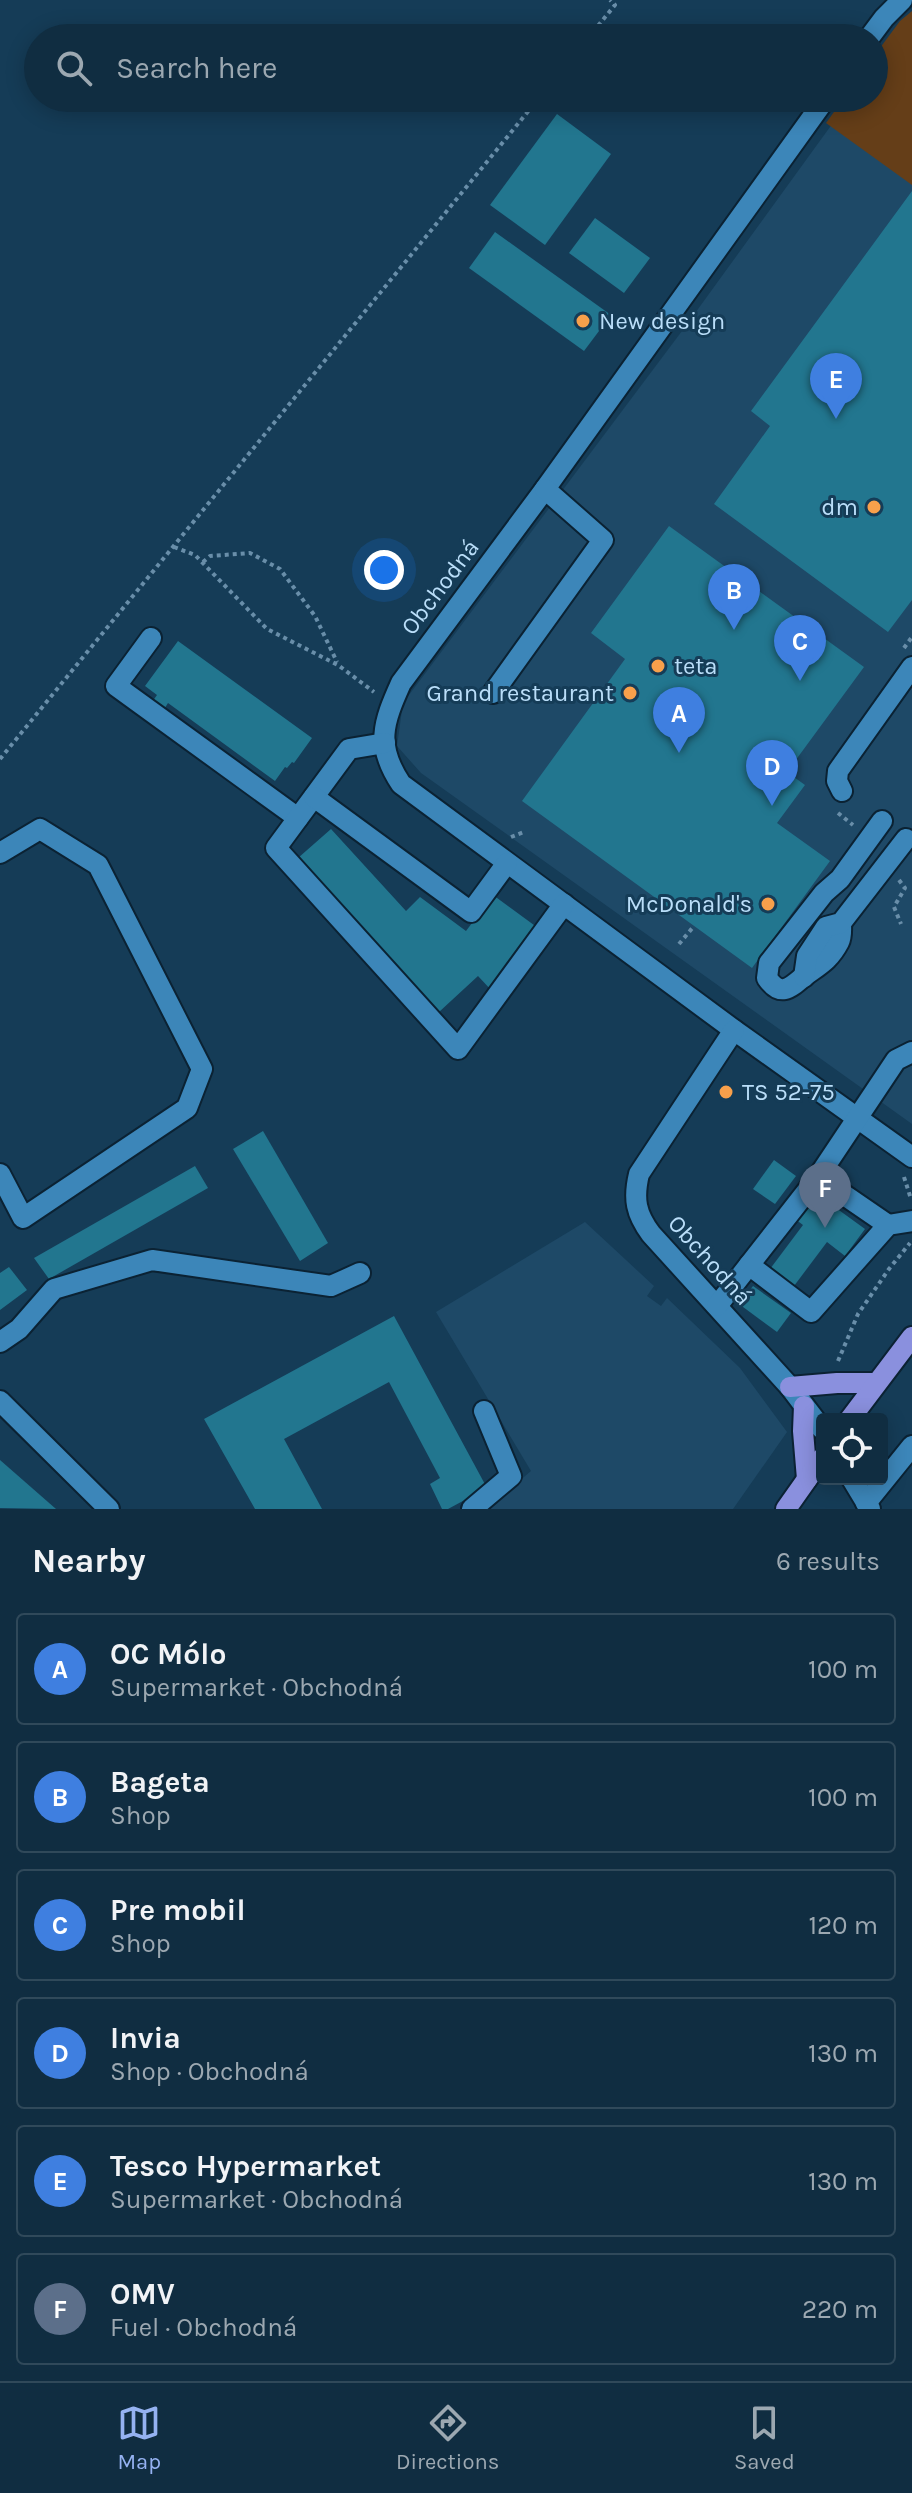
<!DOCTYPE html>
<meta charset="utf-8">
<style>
body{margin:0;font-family:Karla,sans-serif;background:#193548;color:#f1f3f6}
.controls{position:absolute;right:24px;bottom:24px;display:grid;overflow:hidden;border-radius:8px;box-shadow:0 4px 20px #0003}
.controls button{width:72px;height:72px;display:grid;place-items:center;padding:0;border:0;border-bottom:2px solid #30495a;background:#102d41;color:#f1f3f6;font:40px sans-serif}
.you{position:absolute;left:384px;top:570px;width:28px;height:28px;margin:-20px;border:6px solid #fff;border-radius:50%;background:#1a73e8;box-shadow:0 0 0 12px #1a73e833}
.badge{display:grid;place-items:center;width:52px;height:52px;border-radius:50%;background:#95b2f1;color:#fff;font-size:26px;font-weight:700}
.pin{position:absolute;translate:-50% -66px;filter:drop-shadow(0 2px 4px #0008)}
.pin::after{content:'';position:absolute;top:42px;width:28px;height:24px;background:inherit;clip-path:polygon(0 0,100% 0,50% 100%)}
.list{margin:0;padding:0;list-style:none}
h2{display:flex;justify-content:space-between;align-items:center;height:104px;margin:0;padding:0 32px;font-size:34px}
h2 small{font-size:26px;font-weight:400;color:#9ca8b1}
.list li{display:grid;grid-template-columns:52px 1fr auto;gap:24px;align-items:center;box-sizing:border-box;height:112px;margin:0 16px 16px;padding:0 16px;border:2px solid #30495a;border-radius:8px}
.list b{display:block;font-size:30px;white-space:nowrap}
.list p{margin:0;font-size:26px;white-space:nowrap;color:#9ca8b1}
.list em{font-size:26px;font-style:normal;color:#9ca8b1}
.icon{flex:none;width:44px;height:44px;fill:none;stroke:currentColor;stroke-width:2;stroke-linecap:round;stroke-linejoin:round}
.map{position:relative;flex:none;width:912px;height:1509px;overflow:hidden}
.search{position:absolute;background:#102d41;box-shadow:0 4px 20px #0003;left:24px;right:24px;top:24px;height:88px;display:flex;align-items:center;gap:20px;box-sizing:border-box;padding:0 28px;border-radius:44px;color:#9ca8b1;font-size:30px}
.sheet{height:872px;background:#102d41}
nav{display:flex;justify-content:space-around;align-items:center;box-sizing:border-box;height:112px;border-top:2px solid #30495a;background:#102d41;font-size:22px;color:#9ca8b1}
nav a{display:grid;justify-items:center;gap:4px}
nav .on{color:#95b2f1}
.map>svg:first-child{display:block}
</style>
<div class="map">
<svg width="912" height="1509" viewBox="0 0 912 1509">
<rect width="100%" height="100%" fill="#153c57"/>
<!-- built -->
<g fill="#1e4967">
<polygon points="912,20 912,1124 421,773 397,746 403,703 685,327 851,98 874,98"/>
<polygon points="585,1222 654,1286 647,1296 661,1306 667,1298 740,1368 787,1432 733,1509 486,1509 531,1471 436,1312"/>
</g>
<!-- green -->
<polygon fill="#653e18" points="912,11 912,185 826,123 844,98 874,98 874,56 900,21"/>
<!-- building -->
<g fill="#22768f">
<polygon points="557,114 611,154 545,245 490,205"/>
<polygon points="912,191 912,600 888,632 714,504 770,426 751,411"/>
<polygon points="595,218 650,258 624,293 569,253"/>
<polygon points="495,232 611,315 584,351 469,268"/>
<polygon points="669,526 864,667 787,772 805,785 777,823 830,861 752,968 522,801 625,659 591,633"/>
<polygon points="178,641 312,738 294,763 292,762 287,768 285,767 275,781 168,703 163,711 152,702 157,695 145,686"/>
<polygon points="331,829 406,911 420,897 466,931 493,895 538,928 492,991 478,976 439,1012 298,858"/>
<polygon points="726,1084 733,1088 726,1100 718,1095"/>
<polygon points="263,1131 328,1243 300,1261 233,1149"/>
<polygon points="774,1160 796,1176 775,1204 753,1189"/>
<polygon points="195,1166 208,1188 49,1279 34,1258"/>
<polygon points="803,1184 865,1229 845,1256 827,1242 794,1286 770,1269 803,1225 783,1210"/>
<polygon points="9,1267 27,1290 0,1310 0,1273"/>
<polygon points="753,1286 791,1313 777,1332 739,1304"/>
<polygon points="394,1316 487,1488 448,1509 442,1509 430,1484 440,1478 389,1382 284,1439 322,1509 255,1509 204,1419"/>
<polygon points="0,1460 56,1509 0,1508"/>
</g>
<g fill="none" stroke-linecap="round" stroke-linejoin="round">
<defs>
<g id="minor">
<polyline points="869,38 884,18 902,0"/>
<path d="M826,98L545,489L401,683C383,723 375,745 401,784L734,1030L912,1157"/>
<polyline points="151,638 116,686 298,818"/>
<polyline points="493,693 603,540 545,489"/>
<polyline points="385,743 349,749 276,848 458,1049 564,904"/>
<polyline points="842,791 837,781 838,771 912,667"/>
<polyline points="314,797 471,912 507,863"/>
<polyline points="0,853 40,829 98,865 202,1069 187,1108 23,1218 0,1174"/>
<path d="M841,923C841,929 842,936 839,942C829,961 819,965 803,977C789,989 780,997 767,978L769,963L824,893L840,879L882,821"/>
<polyline points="804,977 807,956 826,927 841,923 906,839"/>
<path d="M734,1030L639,1174C633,1199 636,1214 651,1234L790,1387L822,1429"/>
<polyline points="818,1177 888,1225"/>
<polyline points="749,1265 811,1312 888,1225 912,1221"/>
<polyline points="717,1306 818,1177 896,1060 912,1052"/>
<polyline points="0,1342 19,1329 54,1289 152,1260 331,1286 360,1273"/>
<polyline points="0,1401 109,1509"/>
<polyline points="852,1479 870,1509"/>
<polyline points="866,1503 912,1446"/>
<polyline points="472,1509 511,1476 484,1411"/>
</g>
<g id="major">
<polyline points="790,1387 837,1383 875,1383"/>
<polyline points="804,1406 803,1431 807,1479"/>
<polyline points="850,1419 912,1337"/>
<polyline points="786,1509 822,1458"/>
</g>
</defs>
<!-- minor casing -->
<use href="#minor" stroke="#0b2233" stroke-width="24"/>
<!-- major casing -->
<use href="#major" stroke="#0b2233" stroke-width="24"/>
<!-- path -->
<g stroke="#698ea9" stroke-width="4" stroke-dasharray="4 4" stroke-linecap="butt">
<polyline points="588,38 615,5 610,0"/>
<polyline points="174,547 195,555 267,629 338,665 374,692"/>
<polyline points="203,562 210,556 250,553 280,569 315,616 337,662"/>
<polyline points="904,648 912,637"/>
<polyline points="0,759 539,98"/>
<polyline points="838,813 853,825"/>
<polyline points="511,837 524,832"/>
<polyline points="899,880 905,888 894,907 901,924"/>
<polyline points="679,944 694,926"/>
<polyline points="904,1177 911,1199"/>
<polyline points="838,1361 858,1314 889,1269 910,1243"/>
</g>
<!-- minor -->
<use href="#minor" stroke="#3c86b9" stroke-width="20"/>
<!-- major -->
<use href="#major" stroke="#8a90de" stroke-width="20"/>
</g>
<!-- markers -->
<g fill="#f8a04b" stroke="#153c57" stroke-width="3">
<circle cx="583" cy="321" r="8"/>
<circle cx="874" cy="507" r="8"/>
<circle cx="658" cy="666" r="8"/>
<circle cx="630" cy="693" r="8"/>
<circle cx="768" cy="904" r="8"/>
<circle cx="726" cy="1092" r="8"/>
</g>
<g text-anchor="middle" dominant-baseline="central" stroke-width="6" stroke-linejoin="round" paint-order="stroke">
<!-- poi labels -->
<g font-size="24" fill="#badef9" stroke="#153c57" text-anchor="start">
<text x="599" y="321">New design</text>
<text x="858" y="507" text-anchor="end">dm</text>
<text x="674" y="666">teta</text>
<text x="614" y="693" text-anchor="end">Grand restaurant</text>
<text x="752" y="904" text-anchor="end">McDonald's</text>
<text x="742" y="1092">TS 52-75</text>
</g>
<!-- street labels -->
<g font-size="24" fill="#badef9" stroke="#153c57">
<text transform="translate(440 587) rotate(-53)">Obchodná</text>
<text transform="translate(710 1260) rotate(48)">Obchodná</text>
</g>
</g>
</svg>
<div class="controls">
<button><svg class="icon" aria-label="locate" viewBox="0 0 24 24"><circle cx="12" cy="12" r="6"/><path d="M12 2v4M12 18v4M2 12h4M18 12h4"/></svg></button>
</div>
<div class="you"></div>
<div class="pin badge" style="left:679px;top:753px;background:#3f7fe0">A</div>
<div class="pin badge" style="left:734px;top:630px;background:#3f7fe0">B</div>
<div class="pin badge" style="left:800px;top:681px;background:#3f7fe0">C</div>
<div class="pin badge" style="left:772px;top:806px;background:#3f7fe0">D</div>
<div class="pin badge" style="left:836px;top:419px;background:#3f7fe0">E</div>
<div class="pin badge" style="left:825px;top:1228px;background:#5c6f8a">F</div>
<div class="search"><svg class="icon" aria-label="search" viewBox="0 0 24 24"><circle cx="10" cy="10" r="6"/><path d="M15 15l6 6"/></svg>Search here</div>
</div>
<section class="sheet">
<h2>Nearby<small>6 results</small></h2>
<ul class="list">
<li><span class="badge" style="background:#3f7fe0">A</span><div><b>OC Mólo</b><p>Supermarket · Obchodná</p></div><em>100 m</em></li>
<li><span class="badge" style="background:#3f7fe0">B</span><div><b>Bageta</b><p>Shop</p></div><em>100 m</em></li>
<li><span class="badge" style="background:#3f7fe0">C</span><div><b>Pre mobil</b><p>Shop</p></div><em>120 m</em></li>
<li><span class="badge" style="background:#3f7fe0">D</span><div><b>Invia</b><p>Shop · Obchodná</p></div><em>130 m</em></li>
<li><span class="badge" style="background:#3f7fe0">E</span><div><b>Tesco Hypermarket</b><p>Supermarket · Obchodná</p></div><em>130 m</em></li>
<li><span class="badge" style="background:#5c6f8a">F</span><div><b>OMV</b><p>Fuel · Obchodná</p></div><em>220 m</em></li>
</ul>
</section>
<nav>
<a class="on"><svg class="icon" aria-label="map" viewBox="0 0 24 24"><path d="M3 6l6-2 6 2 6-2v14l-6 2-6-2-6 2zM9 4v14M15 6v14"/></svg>Map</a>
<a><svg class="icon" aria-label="directions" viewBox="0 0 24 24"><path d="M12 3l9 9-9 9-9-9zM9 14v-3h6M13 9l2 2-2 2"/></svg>Directions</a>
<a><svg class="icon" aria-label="saved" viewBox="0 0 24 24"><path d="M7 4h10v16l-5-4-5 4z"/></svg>Saved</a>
</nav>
